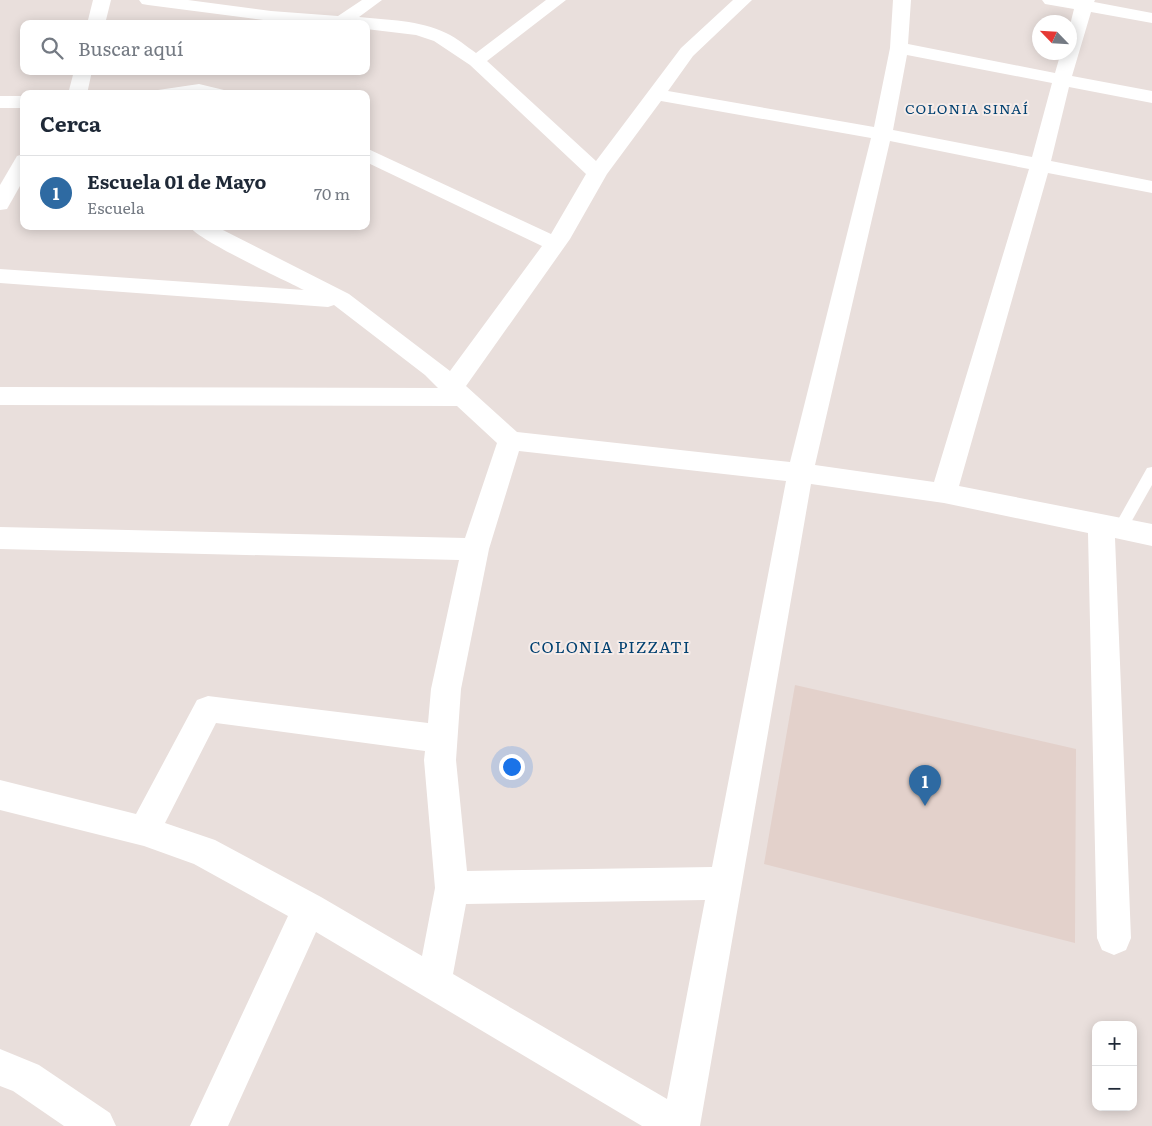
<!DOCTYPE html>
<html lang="es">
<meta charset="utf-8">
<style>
body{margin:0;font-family:Literata,serif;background:#f2f2f3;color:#1f2937}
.controls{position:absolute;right:15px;bottom:15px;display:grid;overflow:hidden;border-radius:10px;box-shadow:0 2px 12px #0003}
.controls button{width:45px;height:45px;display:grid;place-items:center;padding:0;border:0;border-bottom:1px solid #e0e1e3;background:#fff;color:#1f2937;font:25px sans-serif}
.compass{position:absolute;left:1032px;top:15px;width:45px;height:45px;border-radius:50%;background:#fff;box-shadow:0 2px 12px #0003;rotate:295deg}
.you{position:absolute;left:511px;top:766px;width:18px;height:18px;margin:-12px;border:4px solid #fff;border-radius:50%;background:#1a73e8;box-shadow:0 0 0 8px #1a73e833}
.badge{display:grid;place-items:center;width:32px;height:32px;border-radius:50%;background:#2e6aa2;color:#fff;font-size:16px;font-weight:700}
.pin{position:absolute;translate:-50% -41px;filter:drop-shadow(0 1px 2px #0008)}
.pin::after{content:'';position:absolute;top:26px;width:18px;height:15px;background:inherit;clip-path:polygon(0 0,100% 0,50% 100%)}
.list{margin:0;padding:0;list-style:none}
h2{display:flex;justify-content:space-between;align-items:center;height:65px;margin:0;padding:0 20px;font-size:21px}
h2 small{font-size:16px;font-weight:400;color:#747a83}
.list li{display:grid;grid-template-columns:32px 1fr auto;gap:15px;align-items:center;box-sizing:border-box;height:75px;padding:0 20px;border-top:1px solid #e0e1e3}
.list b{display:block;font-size:19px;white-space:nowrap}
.list p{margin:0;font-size:16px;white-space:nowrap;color:#747a83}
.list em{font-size:16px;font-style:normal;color:#747a83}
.icon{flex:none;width:28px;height:28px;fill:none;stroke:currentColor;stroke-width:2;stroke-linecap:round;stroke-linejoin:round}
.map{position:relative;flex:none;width:1152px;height:1126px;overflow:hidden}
.search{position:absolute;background:#fff;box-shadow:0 2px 12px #0003;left:20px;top:20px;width:350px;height:55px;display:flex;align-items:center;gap:12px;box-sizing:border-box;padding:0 18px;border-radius:10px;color:#747a83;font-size:19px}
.panel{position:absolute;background:#fff;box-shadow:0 2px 12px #0003;left:20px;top:90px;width:350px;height:140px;border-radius:10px}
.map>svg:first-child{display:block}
</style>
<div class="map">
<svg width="1152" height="1126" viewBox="0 0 1152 1126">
<rect width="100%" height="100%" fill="#e9dfdc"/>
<!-- built -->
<polygon fill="#e3d1cb" points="795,685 1076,749 1075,943 764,864"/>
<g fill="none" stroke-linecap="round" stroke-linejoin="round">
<!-- lane -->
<polygon fill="#fff" fill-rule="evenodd" points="1152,467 1152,485 1125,533 1120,535 1115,533 1113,529 1115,525 1147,468"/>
<!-- street -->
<g fill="#fff" fill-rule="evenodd">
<polygon points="93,0 111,0 105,24 87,24"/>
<path d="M139,0H188L271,11L338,16L362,0H382L359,17C387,20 420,20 446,33C457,38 466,46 476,53L546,0H566L487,61L596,161L681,48L733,0H752L693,56L668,91L874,127L890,48L893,0H911L908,44L1055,73L1061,52H1070V25L1074,9L1045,4L1042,0H1095L1094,2L1152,13V23L1091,12L1072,76L1152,91V103L1069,87L1051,161L1152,181V193L1048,173L959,486L1152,524V546L1115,538L1131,938L1126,950L1114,955L1102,950L1097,938L1088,533L944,503L811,484L700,1126H642L316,932L228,1126H190L288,916L194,864L144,846L0,810V780L136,814L197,700L208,696L428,723L431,689L459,560L0,549V527L465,538L497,443L457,406L0,405V387L438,388L425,375L334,305L328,307L0,283V269L304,290C283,279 199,241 189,226H215L349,294L450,371L542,246L366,162V148L551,234L586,174L470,65L434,41L416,35L366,29V24H304L271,21L148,5L142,4ZM907,55L1052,83L1032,157L893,130ZM661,101L871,138L790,462L517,432L466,386L570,239L607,174ZM890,141L1029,169L934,482L815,465ZM519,451L786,481L712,867L467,871L456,760L461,689L489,549ZM216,723L425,751L424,760L435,888L422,956L321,897L215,840L165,823ZM705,900L667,1099L453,974L466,904Z"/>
<polygon points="74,71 92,71 87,94 68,94"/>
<polygon points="199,84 224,90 226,94 156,94 158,90"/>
<rect x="0" y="96" width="24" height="12"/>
<polygon points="24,154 24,179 7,209 0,210 0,185 17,156"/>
<polygon points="0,1049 39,1065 110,1113 116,1126 64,1126 13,1091 0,1086"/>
</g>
</g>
<g text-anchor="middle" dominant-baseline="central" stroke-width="4" stroke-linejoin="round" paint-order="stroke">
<!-- far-neighbourhood labels -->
<g font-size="14" letter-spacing="1" fill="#014070" stroke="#f6ece9">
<text x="967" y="108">COLONIA SINAÍ</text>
</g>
<!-- neighbourhood labels -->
<g font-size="16" letter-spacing="1" fill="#014070" stroke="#f6ece9">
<text x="610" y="646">COLONIA PIZZATI</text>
</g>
</g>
</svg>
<div class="controls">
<button>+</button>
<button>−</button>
</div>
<svg class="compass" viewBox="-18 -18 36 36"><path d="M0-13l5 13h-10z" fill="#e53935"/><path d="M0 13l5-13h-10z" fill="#747a83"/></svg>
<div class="you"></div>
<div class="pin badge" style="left:925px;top:806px">1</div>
<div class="search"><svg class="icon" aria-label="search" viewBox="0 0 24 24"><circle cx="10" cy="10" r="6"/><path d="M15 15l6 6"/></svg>Buscar aquí</div>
<section class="panel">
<h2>Cerca<small></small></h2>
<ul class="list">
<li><span class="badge">1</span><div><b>Escuela 01 de Mayo</b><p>Escuela</p></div><em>70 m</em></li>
</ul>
</section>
</div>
